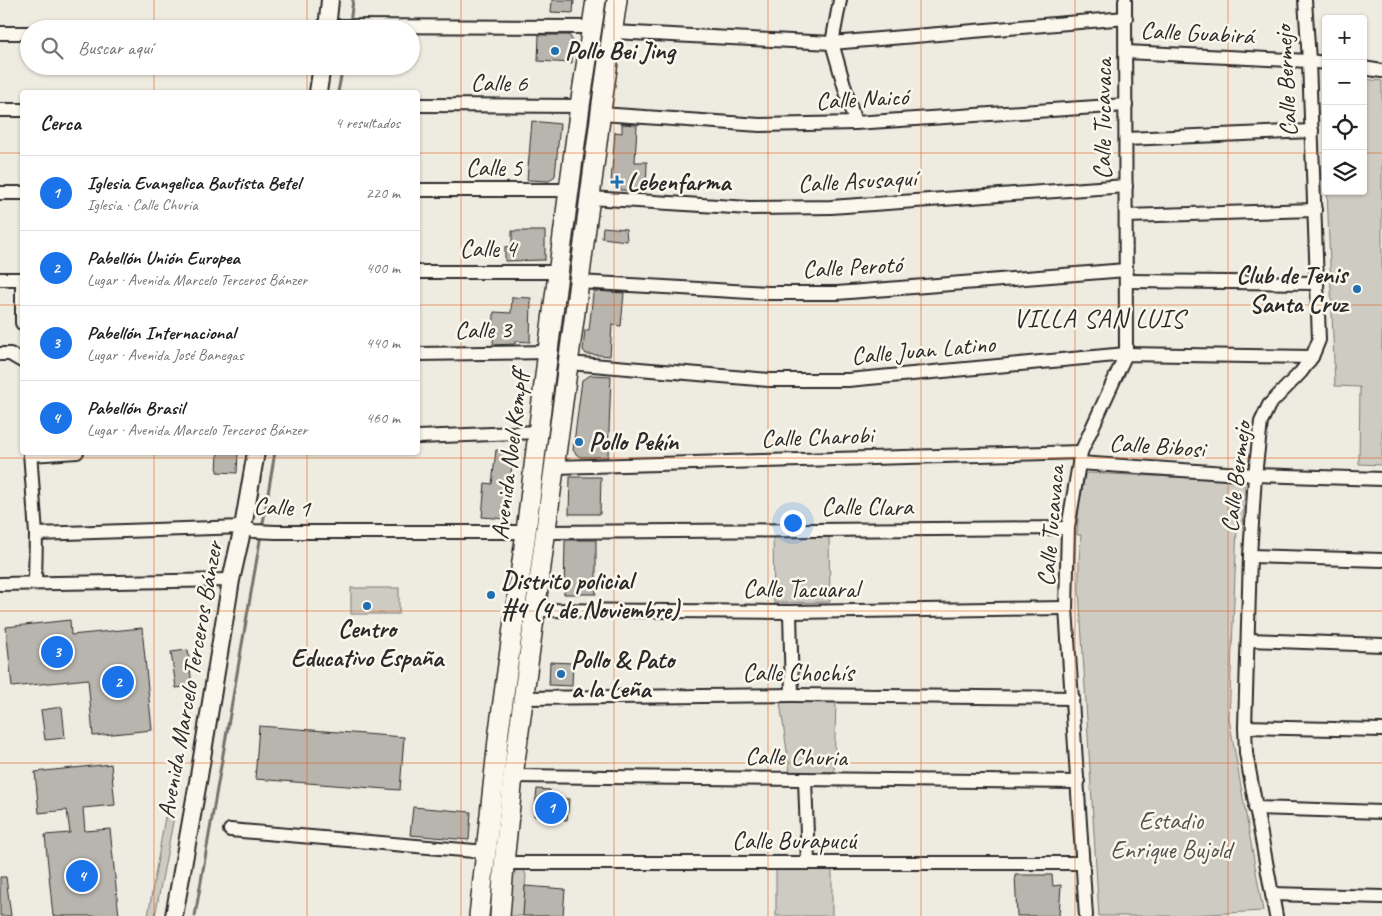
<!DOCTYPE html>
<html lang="es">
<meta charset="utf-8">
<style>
body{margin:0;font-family:Caveat,sans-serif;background:#f6f6f6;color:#222}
.controls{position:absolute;right:15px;top:15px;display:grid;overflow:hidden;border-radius:5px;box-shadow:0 1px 4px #0004}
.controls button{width:45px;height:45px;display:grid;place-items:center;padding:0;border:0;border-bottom:1px solid #e0e0e0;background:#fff;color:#222;font:25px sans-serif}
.you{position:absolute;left:792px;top:522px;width:18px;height:18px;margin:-12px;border:4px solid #fff;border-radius:50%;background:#1a73e8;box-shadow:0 0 0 8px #1a73e833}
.badge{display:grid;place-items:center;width:32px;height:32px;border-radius:50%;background:#1a73e8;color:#fff;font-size:16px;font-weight:700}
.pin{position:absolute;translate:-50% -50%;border:2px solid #fff;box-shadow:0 1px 5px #0006}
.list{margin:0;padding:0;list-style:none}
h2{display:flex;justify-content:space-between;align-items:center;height:65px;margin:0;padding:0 20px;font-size:21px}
h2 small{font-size:16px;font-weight:400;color:#767676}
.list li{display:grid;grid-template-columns:32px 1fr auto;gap:15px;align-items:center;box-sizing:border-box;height:75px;padding:0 20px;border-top:1px solid #e0e0e0}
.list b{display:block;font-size:19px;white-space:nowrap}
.list p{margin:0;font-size:16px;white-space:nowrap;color:#767676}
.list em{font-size:16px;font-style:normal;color:#767676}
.icon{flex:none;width:28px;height:28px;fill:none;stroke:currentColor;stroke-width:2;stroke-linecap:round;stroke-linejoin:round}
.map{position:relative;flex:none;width:1382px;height:916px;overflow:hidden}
.search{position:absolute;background:#fff;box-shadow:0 1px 4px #0004;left:20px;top:20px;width:400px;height:55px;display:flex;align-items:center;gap:12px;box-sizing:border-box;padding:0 18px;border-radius:28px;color:#767676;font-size:19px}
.panel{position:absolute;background:#fff;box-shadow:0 1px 4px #0004;left:20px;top:90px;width:400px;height:365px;border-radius:5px}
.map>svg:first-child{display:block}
</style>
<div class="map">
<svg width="1382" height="916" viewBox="0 0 1382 916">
<rect width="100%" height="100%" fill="#eeebe0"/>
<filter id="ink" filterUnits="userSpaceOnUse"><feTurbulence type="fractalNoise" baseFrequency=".02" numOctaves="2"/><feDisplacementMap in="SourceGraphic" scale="10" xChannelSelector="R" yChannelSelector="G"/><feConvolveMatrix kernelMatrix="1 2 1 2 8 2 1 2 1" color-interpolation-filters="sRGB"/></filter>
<g filter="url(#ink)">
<!-- green -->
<g fill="#cecbc2" stroke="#7c7b76">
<polygon points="1363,79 1382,81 1382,465 1359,464 1360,387 1335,386 1327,191 1363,191"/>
<polygon points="1087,473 1239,480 1244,484 1245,490 1243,528 1237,528 1229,719 1263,911 1174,916 1099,916 1079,589 1079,561 1081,535 1077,535 1079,505 1085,475"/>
<polygon points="773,535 829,535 830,602 774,603"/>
<rect x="351" y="588" width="48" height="26"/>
<polygon points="836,701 834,772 790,772 780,702"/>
<polygon points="165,817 174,817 155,916 148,916"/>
<rect x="776" y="869" width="56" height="47"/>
<polygon points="517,870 524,870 526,875 523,916 509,916 512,875"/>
</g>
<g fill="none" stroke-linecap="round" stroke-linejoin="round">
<!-- stream -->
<g stroke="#74726e" stroke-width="3">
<polyline points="350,23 353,0"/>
<polyline points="338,92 343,66"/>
<polyline points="262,529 275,452"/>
<polyline points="195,916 261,535"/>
</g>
</g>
<!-- building -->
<g fill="#b8b5ae" stroke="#2b2b2b">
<polygon points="552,0 574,0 573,13 551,12"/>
<polygon points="539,35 569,35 573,41 572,63 538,61"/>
<polygon points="532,121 560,124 555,176 549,181 527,180"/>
<polygon points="622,124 637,125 635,162 647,162 646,191 620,190 620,185 614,185 611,182 615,132 622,133"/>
<polygon points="603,227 626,229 627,241 602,238"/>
<polygon points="512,231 545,231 545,260 505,261 505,247 512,246"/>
<polygon points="595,291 624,293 621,326 612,325 610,356 586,354 583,350 585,330 589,330 593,294"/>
<polygon points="512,297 531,298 530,342 515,341 515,344 493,345 494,312 511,313"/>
<polygon points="591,375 611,376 608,457 580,457 576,454 573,450 582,380"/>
<polygon points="496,450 513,452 507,519 482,517 485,483 492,484"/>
<polygon points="218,452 238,453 237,473 217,472"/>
<polygon points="570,477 601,477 600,514 569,514"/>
<polygon points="565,540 596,540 596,594 564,594"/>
<polygon points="70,620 71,635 142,628 152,730 93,736 88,679 12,687 6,627"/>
<polygon points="188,650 192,686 176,688 171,652"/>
<polygon points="550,662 573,663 572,686 549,685"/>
<polygon points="62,707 65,738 45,740 41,710"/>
<polygon points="259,726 404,737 400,790 255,779"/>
<polygon points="111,764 115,805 83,808 85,831 110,829 119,916 53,916 45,835 70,833 67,810 39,813 35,772"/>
<polygon points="537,789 550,790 549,797 569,799 567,820 534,816"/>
<polygon points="413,807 471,812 469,840 410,835"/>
<polygon points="1015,875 1052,875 1053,886 1061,885 1059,916 1017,916"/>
<polygon points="0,877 6,877 11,916 0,916"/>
<polygon points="525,886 565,889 563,916 523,916"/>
</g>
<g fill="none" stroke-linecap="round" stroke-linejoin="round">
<defs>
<g id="minor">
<polyline points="840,0 832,43 855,123"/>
<polyline points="327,29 340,26 592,27"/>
<polyline points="613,32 832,43 1126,18"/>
<polyline points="0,33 29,33"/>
<polyline points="1126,52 1309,61 1326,63"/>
<polyline points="1363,68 1382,71"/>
<polyline points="418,105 580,106"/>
<polyline points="0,110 22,110"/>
<polyline points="601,114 760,125 855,123 1126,105"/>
<polyline points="1126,139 1312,131"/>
<polyline points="418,190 570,190"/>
<polyline points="0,193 22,193"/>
<polyline points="590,198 749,208 831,207 1126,186"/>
<polyline points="1126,216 1315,210"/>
<polyline points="418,272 559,272"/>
<polyline points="0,279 22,279"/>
<polyline points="22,279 22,323"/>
<polyline points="1126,281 1317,283"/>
<polyline points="579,282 767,293 837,293 1126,270"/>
<polyline points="0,354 10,354 22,361"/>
<polyline points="418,354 548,352"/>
<polyline points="569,363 769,380 848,380 1126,354 1312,357"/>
<polyline points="418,437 537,432"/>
<polyline points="30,452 36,534 35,582"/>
<polyline points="30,455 77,452"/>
<polyline points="1079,463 1255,475 1382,479"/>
<polyline points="555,467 1081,452"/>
<polyline points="546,532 1068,528"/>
<polyline points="36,534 243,527 254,531 276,532 526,532"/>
<polyline points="1250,556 1382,560"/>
<polyline points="0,584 231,580"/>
<polyline points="536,610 790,612 1066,608"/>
<polyline points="790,612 792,695"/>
<polyline points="1248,640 1382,645"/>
<polyline points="524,698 792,695 1073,698"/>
<polyline points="1245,727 1382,730"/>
<polyline points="513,776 1078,782"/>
<polyline points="805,779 808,863"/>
<polyline points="1255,808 1382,812"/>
<polyline points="230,830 486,852"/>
<polyline points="505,863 1083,863"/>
<polyline points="1272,894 1382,897"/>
<polyline points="1086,916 1066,608 1068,528 1081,452 1126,354 1125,0"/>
<polyline points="1276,916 1246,753 1245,727 1250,556 1255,475 1261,422 1269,405 1301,372 1312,357 1319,340 1309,61 1305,0"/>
</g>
<g id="tertiary">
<polyline points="327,29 330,0"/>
<polyline points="318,92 322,66"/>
<polyline points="174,916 198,782 231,580 243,527 256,452"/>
</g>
<g id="secondary">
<polyline points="479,916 499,731 526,532 549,343 580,106 596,0"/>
<polyline points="500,916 505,853 513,776 579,282 603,96 617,0"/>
</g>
</defs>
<!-- minor casing -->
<use href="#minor" stroke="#2b2b2b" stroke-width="16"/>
<!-- tertiary casing -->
<use href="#tertiary" stroke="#2b2b2b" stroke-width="20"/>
<!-- secondary casing -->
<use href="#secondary" stroke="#2b2b2b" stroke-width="22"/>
<!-- minor -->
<use href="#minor" stroke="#fbf7ec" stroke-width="12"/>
<!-- tertiary -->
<use href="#tertiary" stroke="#fbf7ec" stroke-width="16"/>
<!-- secondary -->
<use href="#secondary" stroke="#fbf7ec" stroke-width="19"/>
</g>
</g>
<!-- grid -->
<path fill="none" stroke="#df570e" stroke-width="1" stroke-opacity="0.55" d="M154,0V29M307,0V29M461,0V916M614,0V916M768,0V916M921,0V916M1075,0V916M1228,0V916M154,66V92M307,66V92M0,153H22M418,153H1326M1363,153H1382M0,305H22M418,305H1382M154,452V916M307,452V916M0,458H1382M0,611H1382M0,763H1382"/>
<!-- markers -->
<g fill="#1f6fb2" stroke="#fbf7ec" stroke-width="2">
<circle cx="555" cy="51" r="5"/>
<path d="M614.5 174.5h5v5h5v5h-5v5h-5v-5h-5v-5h5z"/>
<circle cx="1357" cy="289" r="5"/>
<circle cx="579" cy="442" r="5"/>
<circle cx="491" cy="595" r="5"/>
<circle cx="367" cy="606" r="5"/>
<circle cx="561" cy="674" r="5"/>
</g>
<g text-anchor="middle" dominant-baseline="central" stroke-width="5" stroke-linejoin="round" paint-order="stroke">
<!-- street labels -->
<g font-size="25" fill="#2b2b2b" stroke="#fbf7ec">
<text transform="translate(1197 33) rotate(3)">Calle Guabirá</text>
<text transform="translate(1286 81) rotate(-93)">Calle Bermejo</text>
<text transform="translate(499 83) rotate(1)">Calle 6</text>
<text transform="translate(862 99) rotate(-3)">Calle Naicó</text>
<text transform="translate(1103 119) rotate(-90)">Calle Tucavaca</text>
<text x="494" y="168">Calle 5</text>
<text transform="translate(857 181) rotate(-3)">Calle Asusaquí</text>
<text x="488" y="249">Calle 4</text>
<text transform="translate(852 267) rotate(-3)">Calle Perotó</text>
<text transform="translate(483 330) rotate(-1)">Calle 3</text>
<text transform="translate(923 350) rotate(-5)">Calle Juan Latino</text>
<text transform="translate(817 437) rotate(-2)">Calle Charobi</text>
<text transform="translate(1157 446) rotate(4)">Calle Bibosi</text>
<text transform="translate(510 455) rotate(-83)">Avenida Noel Kempff</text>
<text transform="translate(1236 477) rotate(-83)">Calle Bermejo</text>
<text transform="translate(282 507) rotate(3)">Calle 1</text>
<text x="867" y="507">Calle Clara</text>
<text transform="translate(1051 526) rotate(-85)">Calle Tucavaca</text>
<text x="801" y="589">Calle Tacuaral</text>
<text x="798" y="673">Calle Chochís</text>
<text transform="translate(190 680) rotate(-80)">Avenida Marcelo Terceros Bánzer</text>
<text transform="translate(796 757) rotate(1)">Calle Churia</text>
<text x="794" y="841">Calle Burapucú</text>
</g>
<!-- poi labels -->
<g font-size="25" font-weight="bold" fill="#2b2b2b" stroke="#fbf7ec" text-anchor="start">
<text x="565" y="51">Pollo Bei Jing</text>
<text x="627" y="182">Lebenfarma</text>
<text x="1347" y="275" text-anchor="end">Club de Tenis<tspan x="1347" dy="29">Santa Cruz</tspan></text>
<text x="589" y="442">Pollo Pekín</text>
<text x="501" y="581">Distrito policial<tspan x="501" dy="29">#4 (4 de Noviembre)</tspan></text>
<text x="367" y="629" text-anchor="middle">Centro<tspan x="367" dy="29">Educativo España</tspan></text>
<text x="571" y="660">Pollo &amp; Pato<tspan x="571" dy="29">a la Leña</tspan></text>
</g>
<!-- park labels -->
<g font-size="25" fill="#545351" stroke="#fbf7ec">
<text x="1171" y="821">Estadio<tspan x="1171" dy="29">Enrique Bujold</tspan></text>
</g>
<!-- neighbourhood labels -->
<g font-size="26" letter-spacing="1" fill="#2b2b2b" stroke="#fbf7ec">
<text x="1099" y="318">VILLA SAN LUIS</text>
</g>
</g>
</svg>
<div class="controls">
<button>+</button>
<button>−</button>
<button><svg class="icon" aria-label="locate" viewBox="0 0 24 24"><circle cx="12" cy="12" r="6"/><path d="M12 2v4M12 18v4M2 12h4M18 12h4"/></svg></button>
<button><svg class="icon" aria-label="layers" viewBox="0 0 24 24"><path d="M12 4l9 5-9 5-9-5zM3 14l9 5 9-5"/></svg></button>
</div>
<div class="you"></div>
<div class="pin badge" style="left:551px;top:808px">1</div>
<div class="pin badge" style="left:118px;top:682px">2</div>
<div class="pin badge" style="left:57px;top:652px">3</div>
<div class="pin badge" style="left:82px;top:876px">4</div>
<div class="search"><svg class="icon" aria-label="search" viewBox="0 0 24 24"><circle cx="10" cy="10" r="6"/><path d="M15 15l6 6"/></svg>Buscar aquí</div>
<section class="panel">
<h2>Cerca<small>4 resultados</small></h2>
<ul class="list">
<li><span class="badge">1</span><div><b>Iglesia Evangelica Bautista Betel</b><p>Iglesia · Calle Churia</p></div><em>220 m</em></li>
<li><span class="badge">2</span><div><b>Pabellón Unión Europea</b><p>Lugar · Avenida Marcelo Terceros Bánzer</p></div><em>400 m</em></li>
<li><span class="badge">3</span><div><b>Pabellón Internacional</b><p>Lugar · Avenida José Banegas</p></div><em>440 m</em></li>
<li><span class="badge">4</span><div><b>Pabellón Brasil</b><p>Lugar · Avenida Marcelo Terceros Bánzer</p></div><em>460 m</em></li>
</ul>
</section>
</div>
